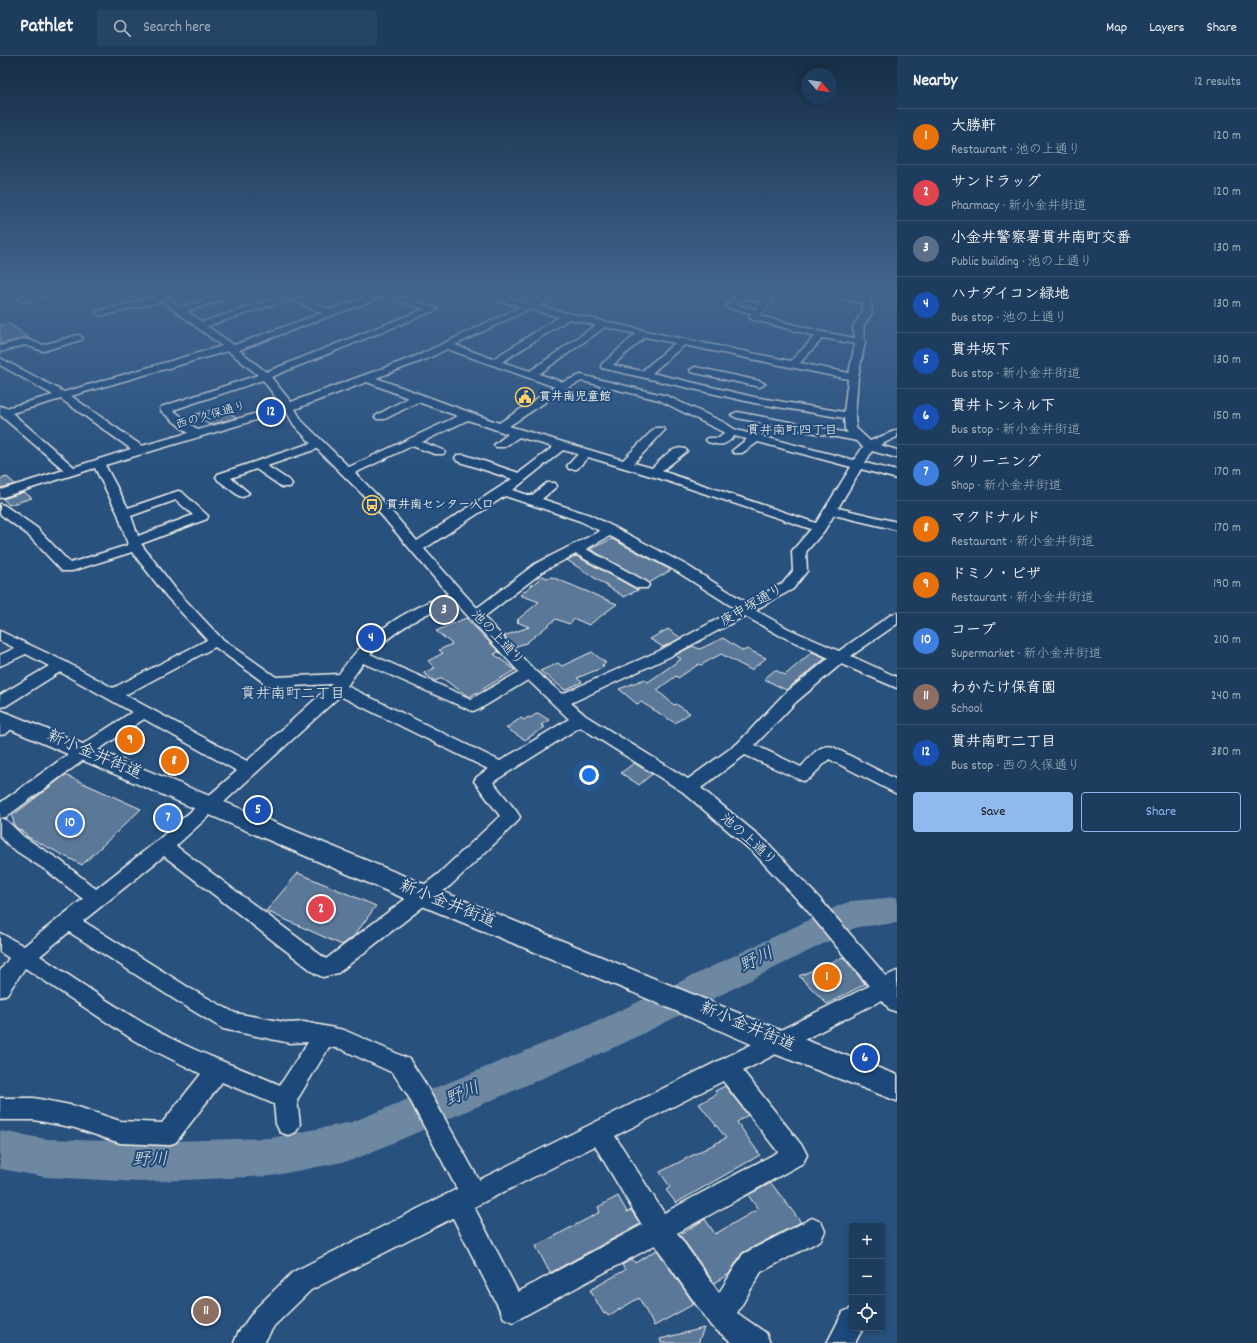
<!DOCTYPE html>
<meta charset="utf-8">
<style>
body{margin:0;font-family:Dekko,"Klee One",sans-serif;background:#264464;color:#f1f3f6}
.controls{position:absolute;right:12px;bottom:12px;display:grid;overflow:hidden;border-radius:4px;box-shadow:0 2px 6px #0003}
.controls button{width:36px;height:36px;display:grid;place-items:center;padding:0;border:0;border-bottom:1px solid #3c5673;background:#1e3d5e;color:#f1f3f6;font:20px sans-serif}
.compass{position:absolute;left:801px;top:12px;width:36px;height:36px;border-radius:50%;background:#1e3d5e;box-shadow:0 2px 6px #0003;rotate:119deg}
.you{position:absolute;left:589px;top:719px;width:14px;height:14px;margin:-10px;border:3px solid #fff;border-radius:50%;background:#1a73e8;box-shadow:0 0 0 6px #1a73e833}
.badge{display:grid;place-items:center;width:26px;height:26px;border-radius:50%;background:#90b9f0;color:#fff;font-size:13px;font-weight:700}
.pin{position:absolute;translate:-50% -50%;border:2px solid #fff;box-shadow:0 1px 4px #0006}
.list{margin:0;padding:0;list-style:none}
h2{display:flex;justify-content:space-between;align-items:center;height:52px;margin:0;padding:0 16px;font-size:17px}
h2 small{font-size:13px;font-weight:400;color:#a1aebc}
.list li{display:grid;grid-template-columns:26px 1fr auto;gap:12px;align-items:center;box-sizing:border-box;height:56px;padding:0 16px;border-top:1px solid #3c5673}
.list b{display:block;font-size:15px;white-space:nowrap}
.list p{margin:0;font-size:13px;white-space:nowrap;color:#a1aebc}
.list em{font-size:13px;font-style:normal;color:#a1aebc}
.actions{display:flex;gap:8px;padding:12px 16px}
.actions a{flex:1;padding:9px 0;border:1px solid #90b9f0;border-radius:4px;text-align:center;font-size:14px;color:#90b9f0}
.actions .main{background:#90b9f0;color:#111}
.icon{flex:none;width:22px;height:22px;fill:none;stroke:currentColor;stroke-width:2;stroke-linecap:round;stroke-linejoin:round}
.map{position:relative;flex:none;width:897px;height:1287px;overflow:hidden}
header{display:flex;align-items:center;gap:24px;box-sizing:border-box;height:56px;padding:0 20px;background:#1e3d5e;border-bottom:1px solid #3c5673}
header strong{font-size:19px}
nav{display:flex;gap:22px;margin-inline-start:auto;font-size:14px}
.search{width:280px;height:36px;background:#264464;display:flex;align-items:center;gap:10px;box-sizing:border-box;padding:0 14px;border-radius:4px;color:#a1aebc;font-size:15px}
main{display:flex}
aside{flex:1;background:#1e3d5e}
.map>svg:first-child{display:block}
</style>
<header>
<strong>Pathlet</strong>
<div class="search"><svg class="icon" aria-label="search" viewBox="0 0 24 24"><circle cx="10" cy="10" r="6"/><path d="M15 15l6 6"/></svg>Search here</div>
<nav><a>Map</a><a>Layers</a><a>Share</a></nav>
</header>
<main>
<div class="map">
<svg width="897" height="1287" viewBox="0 0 897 1287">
<rect width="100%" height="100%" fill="#28517e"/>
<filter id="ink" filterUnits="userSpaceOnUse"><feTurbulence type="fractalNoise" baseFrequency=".025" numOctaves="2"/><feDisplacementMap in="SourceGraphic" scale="8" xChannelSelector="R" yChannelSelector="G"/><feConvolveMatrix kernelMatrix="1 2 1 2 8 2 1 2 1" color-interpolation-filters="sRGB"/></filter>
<g filter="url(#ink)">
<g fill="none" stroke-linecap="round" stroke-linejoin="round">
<!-- river -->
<polygon fill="#6e88a2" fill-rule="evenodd" points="897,841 897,867 857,871 622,988 353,1104 271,1120 140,1126 46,1121 0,1113 0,1075 46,1083 140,1086 271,1082 352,1066 596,966 840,849 852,845"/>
</g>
<!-- building -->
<g fill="#5b7899" stroke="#f4f1e8">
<polygon points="9,267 30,283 25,282 0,288 0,269"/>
<polygon points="223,351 236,362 209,369 196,358"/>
<polygon points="7,421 15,428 0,432 0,423"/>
<polygon points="24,436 32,442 9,449 3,443"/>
<polygon points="612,483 671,514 649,527 590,493"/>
<polygon points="576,500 636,533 638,534 624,541 567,504"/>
<polygon points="543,520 547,522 552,521 617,548 589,569 575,563 569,568 556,563 526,587 514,591 504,580 529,571 517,566 519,565 517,564 539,546 520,539"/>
<polygon points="466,562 499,596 494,598 515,614 469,641 442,622 435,625 423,617 435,612 428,605 443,597 439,594 452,588 436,575"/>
<polygon points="668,573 681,582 663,591 650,583"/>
<polygon points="723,582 743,595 747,593 766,602 751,614 721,598 701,609 699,608 678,622 676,620 657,634 674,649 676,648 690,657 675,667 641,646 637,648 619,633 645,623 648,626 681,603 675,599 693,590 699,593 702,592"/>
<polygon points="592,596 606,607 602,609 604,611 577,622 582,626 565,634 540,615 558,607 562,610"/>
<polygon points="812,596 826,602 786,634 764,623 775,614 785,619"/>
<polygon points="538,657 549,664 541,669 545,671 525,684 506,672 521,662 524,664 528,661 530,662"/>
<polygon points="634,707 652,718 639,729 621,717"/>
<polygon points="65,719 141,753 82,809 26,780 26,778 15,771 12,760"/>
<polygon points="298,817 376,850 354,880 342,889 266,855"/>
<polygon points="843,901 865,928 827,948 799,920"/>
<polygon points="725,1030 748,1059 737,1066 760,1099 676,1147 666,1134 670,1131 660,1116 726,1082 699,1048 717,1038 715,1035"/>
<polygon points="771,1127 801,1166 742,1197 729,1218 714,1227 680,1179 705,1163 715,1178 758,1153 748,1139"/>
<polygon points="618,1140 627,1156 631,1154 640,1168 550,1217 536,1190 600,1156 598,1151"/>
<polygon points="657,1194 694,1248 654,1270 639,1242 608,1260 606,1257 604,1258 590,1234 625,1214 622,1209 632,1203 635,1207"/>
<polygon points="704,1272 698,1287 661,1287 660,1283"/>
</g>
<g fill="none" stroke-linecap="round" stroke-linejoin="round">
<defs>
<g id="minor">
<polygon points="36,237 50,237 49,239 22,246 17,243"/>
<path d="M153,237H162L181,251L227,237H240L239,239L187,255L202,266L283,240L282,237H305L299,240L331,254L376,237H392L438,253L271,321L291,346L419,299L520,251L484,239L483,237H495L527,247L549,237H560L537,250L655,277L791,305L815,280L751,263L749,261L752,257L728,252L726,250L738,237L771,242L773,244L760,260L822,276L855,282L853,271L862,256V247L827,239L826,237H841L862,241V237H870L872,256L863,271L865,286L858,321L855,360L856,372L870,385L897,374V381L880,389L897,394V402L872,395L865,407L897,415V423L861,413L838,452L897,466V474L834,459L824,475L806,496L807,515L793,533L755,554L789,573L839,595L892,558L897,557V568L851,600L897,621V632L841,608L796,646L755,689L801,711C810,702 819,687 833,691L897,724V738L829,703L809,723L803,725L745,699L701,732L768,787L820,843L886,920L897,915V956L889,953L882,944L743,1015L803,1091L807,1099L803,1107L677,1177L719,1237L743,1198L812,1162L821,1166L825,1175L821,1184L761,1216L737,1257L766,1277L770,1287H733L711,1270L655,1189L513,1266L504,1262L453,1162L311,1234L274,1270L264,1287H234L238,1277L256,1252L293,1216L457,1133L407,1038L393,1017L341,993L329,991L297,1044L300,1068L296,1076L288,1079L280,1076L276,1068L274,1048L222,1026L176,1086L168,1089L120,1087L75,1072L34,1064H0V1042H34L75,1050L120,1065L162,1067L201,1018L135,985L25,912L7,938L0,941V915L9,902L0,896V877L24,890L83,843L47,815L10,791L0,780V747L77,692L132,656L60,616L6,650L0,651V639L49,610L26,598L0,610V599L15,592L0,585V575L66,606L113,632L207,584L167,541L132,496L72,515H62L27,478L0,458V448L4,449L37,472L70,507L128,489L118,458L95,412L0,442V434L64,414L0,359V350L6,352L53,339L0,309V302L64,336L222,290L162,245L101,260L96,257L98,255L157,241ZM384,240L424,253L266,316L239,294ZM743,242L762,246L756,253L737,249ZM291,243L322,257L234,289L207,270ZM529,253L559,261L493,303L455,289ZM569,263L596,269L530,315L502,306ZM605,271L636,278L602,308L601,310L602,312L754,347L844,362L845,373L848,377L737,356L731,359L737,362L857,385L863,391L854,404L736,374L723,366L667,340L581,319L563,326L539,318ZM645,281L675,287L642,315L613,309ZM823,282L855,288L849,317L800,307ZM684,289L848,323L844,356L754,341L652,317ZM447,293L555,331L499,367L376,322L427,303ZM228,295L258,319L161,351L160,353L161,355L188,377L142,390L71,340ZM263,324L282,350L198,374L173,354ZM582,325L659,344L725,377L719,382H708L706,384L708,386C721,390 725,390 734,380L747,383L732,395L734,397H742L758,386L851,411L816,467L662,415L687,395L685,393C672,389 661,404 652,412L634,407L663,376L665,374L663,372H655L623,404L509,370L567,332ZM367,326L408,342L377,359L375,361L377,363H385L418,346L458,360L349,411L302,365L295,353ZM61,343L131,393L74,411L12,357ZM286,355L294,369L311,387L218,418L216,421L218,424L239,440L243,441L249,437L231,422L256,413L282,431H290L292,428L290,425L267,410L317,393L372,448L448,538C405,554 365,579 339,618L276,621L221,582L177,535L141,488L207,463L208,460L182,436L178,435L128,452L105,409ZM468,364L508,378L494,389L496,391H504L519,381L553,391L519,417L465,399H457L455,402L457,405L512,423L417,485L380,442L355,417L412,390L435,398H443L445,396L443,394L422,386ZM563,394L578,398L567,410L569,413H577L588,401L661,423L811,473L792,495L793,515L783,527L747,547L686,509L616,472L590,459L542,443L557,430L555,427H547L531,440L513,434ZM505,440L580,465L600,475L535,508L477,552L424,493ZM176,444L193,459L138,480L131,460ZM610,480L676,515L736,553L659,595L562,638L534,614L484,561L545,514L576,498L637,532H647L649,529L647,526L586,493ZM455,546L519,616L471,643L370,598C395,575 423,557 455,546ZM745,560L779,579L829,602L784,638L738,687L688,723L586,660L571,647L669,601ZM215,591L267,629L273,631L332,628L247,705L125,639ZM363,607L472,655L478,654L528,624L569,663L500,705L347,630ZM340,640L488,713L477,721L474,725L500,760L437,819L326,903L176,790ZM144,663L237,715L157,785L96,833L61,805L24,781L6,764L0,762L6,761L89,700ZM580,671L683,736L754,797L806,853L869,930L479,1124L423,1024L409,1003L344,974L304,966L290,967L235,957L191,933L83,865L164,800L316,918L323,921L338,917L451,829L517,766L520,761L517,756L493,726ZM69,876L177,945L223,973L290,987L308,986L280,1029C237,1010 191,995 150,971C112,949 76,924 40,900ZM723,1025L778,1096L664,1157L615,1080ZM595,1090L642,1169L518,1236L474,1151Z"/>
<polygon points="889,237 897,237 897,241 890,239"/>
<polygon points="78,279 83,282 81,284 43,295 25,289 0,296 0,290 25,283 43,289"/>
<polygon points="695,311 760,325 765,328 760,331 691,316 690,314"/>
<polygon points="11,661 17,662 19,666 6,678 0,679 0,666"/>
<polygon points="852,1252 852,1272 863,1272 855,1287 827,1287 843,1256"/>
</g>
<polygon id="major" points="0,654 787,977 897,1019 897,1045 767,995 632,936 415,847 0,669"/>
</defs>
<!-- minor casing -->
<use href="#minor" stroke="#f4f1e8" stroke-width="3"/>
<!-- major casing -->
<use href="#major" stroke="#f4f1e8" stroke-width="3"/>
<!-- minor -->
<use href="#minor" fill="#1f4a7a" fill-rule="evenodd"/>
<!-- major -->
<use href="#major" fill="#1f4a7a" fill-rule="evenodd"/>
</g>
</g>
<!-- sky -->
<linearGradient id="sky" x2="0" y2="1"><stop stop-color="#162d45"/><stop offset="0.57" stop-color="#42658f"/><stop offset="1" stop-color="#42658f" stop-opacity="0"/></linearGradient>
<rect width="897" height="417" fill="url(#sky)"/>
<!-- icons -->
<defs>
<symbol id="civic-ring" viewBox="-11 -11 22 22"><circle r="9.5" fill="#1f4a7a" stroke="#ffd166" stroke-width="1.5"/><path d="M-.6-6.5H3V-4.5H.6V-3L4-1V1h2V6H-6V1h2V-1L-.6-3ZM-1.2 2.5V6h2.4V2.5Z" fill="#ffd166"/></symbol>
<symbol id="bus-ring" viewBox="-11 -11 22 22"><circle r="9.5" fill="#1f4a7a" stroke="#ffd166" stroke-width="1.5"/><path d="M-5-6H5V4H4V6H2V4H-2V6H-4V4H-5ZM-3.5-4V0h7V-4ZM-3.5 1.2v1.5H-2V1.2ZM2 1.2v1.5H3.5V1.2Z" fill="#ffd166"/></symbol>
</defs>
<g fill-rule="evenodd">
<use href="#civic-ring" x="514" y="330" width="22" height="22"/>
<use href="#bus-ring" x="361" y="438" width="22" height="22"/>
</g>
<g text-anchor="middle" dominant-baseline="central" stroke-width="4" stroke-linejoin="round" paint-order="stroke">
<!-- far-poi labels -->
<g font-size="12" font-weight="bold" fill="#f4f1e8" stroke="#1f4a7a" text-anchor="start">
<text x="539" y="341">貫井南児童館</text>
<text x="386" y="449">貫井南センター入口</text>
</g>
<!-- far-street labels -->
<g font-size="12" fill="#f4f1e8" stroke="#1f4a7a">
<text transform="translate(211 360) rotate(-16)">西の久保通り</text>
</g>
<!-- far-neighbourhood labels -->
<g font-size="13" fill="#f4f1e8" stroke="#1f4a7a">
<text x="792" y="375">貫井南町四丁目</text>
</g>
<!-- street labels -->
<g font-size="14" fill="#f4f1e8" stroke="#1f4a7a">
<text transform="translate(752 550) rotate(-30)">庚申塚通り</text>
<text transform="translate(497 582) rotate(47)">池の上通り</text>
<text transform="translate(748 784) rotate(42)">池の上通り</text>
</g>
<!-- neighbourhood labels -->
<g font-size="15" fill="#f4f1e8" stroke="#1f4a7a">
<text x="293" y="639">貫井南町二丁目</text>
</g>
<!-- near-street labels -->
<g font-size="17" fill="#f4f1e8" stroke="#1f4a7a">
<text transform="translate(94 700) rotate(23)">新小金井街道</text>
<text transform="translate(447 849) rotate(22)">新小金井街道</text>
<text transform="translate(747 972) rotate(23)">新小金井街道</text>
</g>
<!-- near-water labels -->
<g font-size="18" font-style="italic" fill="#d9dcda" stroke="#1f4a7a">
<text transform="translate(757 905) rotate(-26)">野川</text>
<text transform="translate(463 1039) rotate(-23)">野川</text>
<text transform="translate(150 1105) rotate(-1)">野川</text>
</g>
</g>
</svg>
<div class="controls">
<button>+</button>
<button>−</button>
<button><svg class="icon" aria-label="locate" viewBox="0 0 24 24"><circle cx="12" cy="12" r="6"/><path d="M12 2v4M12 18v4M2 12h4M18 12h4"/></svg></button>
</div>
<svg class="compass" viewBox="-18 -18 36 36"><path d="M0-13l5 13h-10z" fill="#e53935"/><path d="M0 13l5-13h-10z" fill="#a1aebc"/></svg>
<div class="you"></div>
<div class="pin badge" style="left:827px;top:921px;background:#e8710a">1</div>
<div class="pin badge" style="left:321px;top:853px;background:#e0444e">2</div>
<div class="pin badge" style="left:444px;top:554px;background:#5c6f8a">3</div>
<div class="pin badge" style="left:371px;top:582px;background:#1a4fb4">4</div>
<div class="pin badge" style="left:258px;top:754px;background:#1a4fb4">5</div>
<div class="pin badge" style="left:865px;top:1002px;background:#1a4fb4">6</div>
<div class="pin badge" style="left:168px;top:762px;background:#3f7fe0">7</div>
<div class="pin badge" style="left:174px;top:705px;background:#e8710a">8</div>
<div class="pin badge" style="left:130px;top:684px;background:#e8710a">9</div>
<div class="pin badge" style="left:70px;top:767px;background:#3f7fe0">10</div>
<div class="pin badge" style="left:206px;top:1255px;background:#8d6e63">11</div>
<div class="pin badge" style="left:271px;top:356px;background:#1a4fb4">12</div>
</div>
<aside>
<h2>Nearby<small>12 results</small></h2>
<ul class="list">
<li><span class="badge" style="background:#e8710a">1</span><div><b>大勝軒</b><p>Restaurant · 池の上通り</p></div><em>120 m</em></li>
<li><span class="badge" style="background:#e0444e">2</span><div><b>サンドラッグ</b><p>Pharmacy · 新小金井街道</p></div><em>120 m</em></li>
<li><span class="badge" style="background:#5c6f8a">3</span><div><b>小金井警察署貫井南町交番</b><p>Public building · 池の上通り</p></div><em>130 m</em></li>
<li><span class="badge" style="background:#1a4fb4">4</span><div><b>ハナダイコン緑地</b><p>Bus stop · 池の上通り</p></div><em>130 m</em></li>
<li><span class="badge" style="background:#1a4fb4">5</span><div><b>貫井坂下</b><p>Bus stop · 新小金井街道</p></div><em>130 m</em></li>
<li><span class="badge" style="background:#1a4fb4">6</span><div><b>貫井トンネル下</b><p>Bus stop · 新小金井街道</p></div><em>150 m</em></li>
<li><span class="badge" style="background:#3f7fe0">7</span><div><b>クリーニング</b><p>Shop · 新小金井街道</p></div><em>170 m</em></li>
<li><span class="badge" style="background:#e8710a">8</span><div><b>マクドナルド</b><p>Restaurant · 新小金井街道</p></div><em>170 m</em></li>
<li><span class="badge" style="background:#e8710a">9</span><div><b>ドミノ・ピザ</b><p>Restaurant · 新小金井街道</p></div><em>190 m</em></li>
<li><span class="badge" style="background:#3f7fe0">10</span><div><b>コープ</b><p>Supermarket · 新小金井街道</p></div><em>210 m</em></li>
<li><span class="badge" style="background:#8d6e63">11</span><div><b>わかたけ保育園</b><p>School</p></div><em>240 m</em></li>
<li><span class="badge" style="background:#1a4fb4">12</span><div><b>貫井南町二丁目</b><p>Bus stop · 西の久保通り</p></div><em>380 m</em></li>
</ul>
<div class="actions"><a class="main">Save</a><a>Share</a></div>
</aside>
</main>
